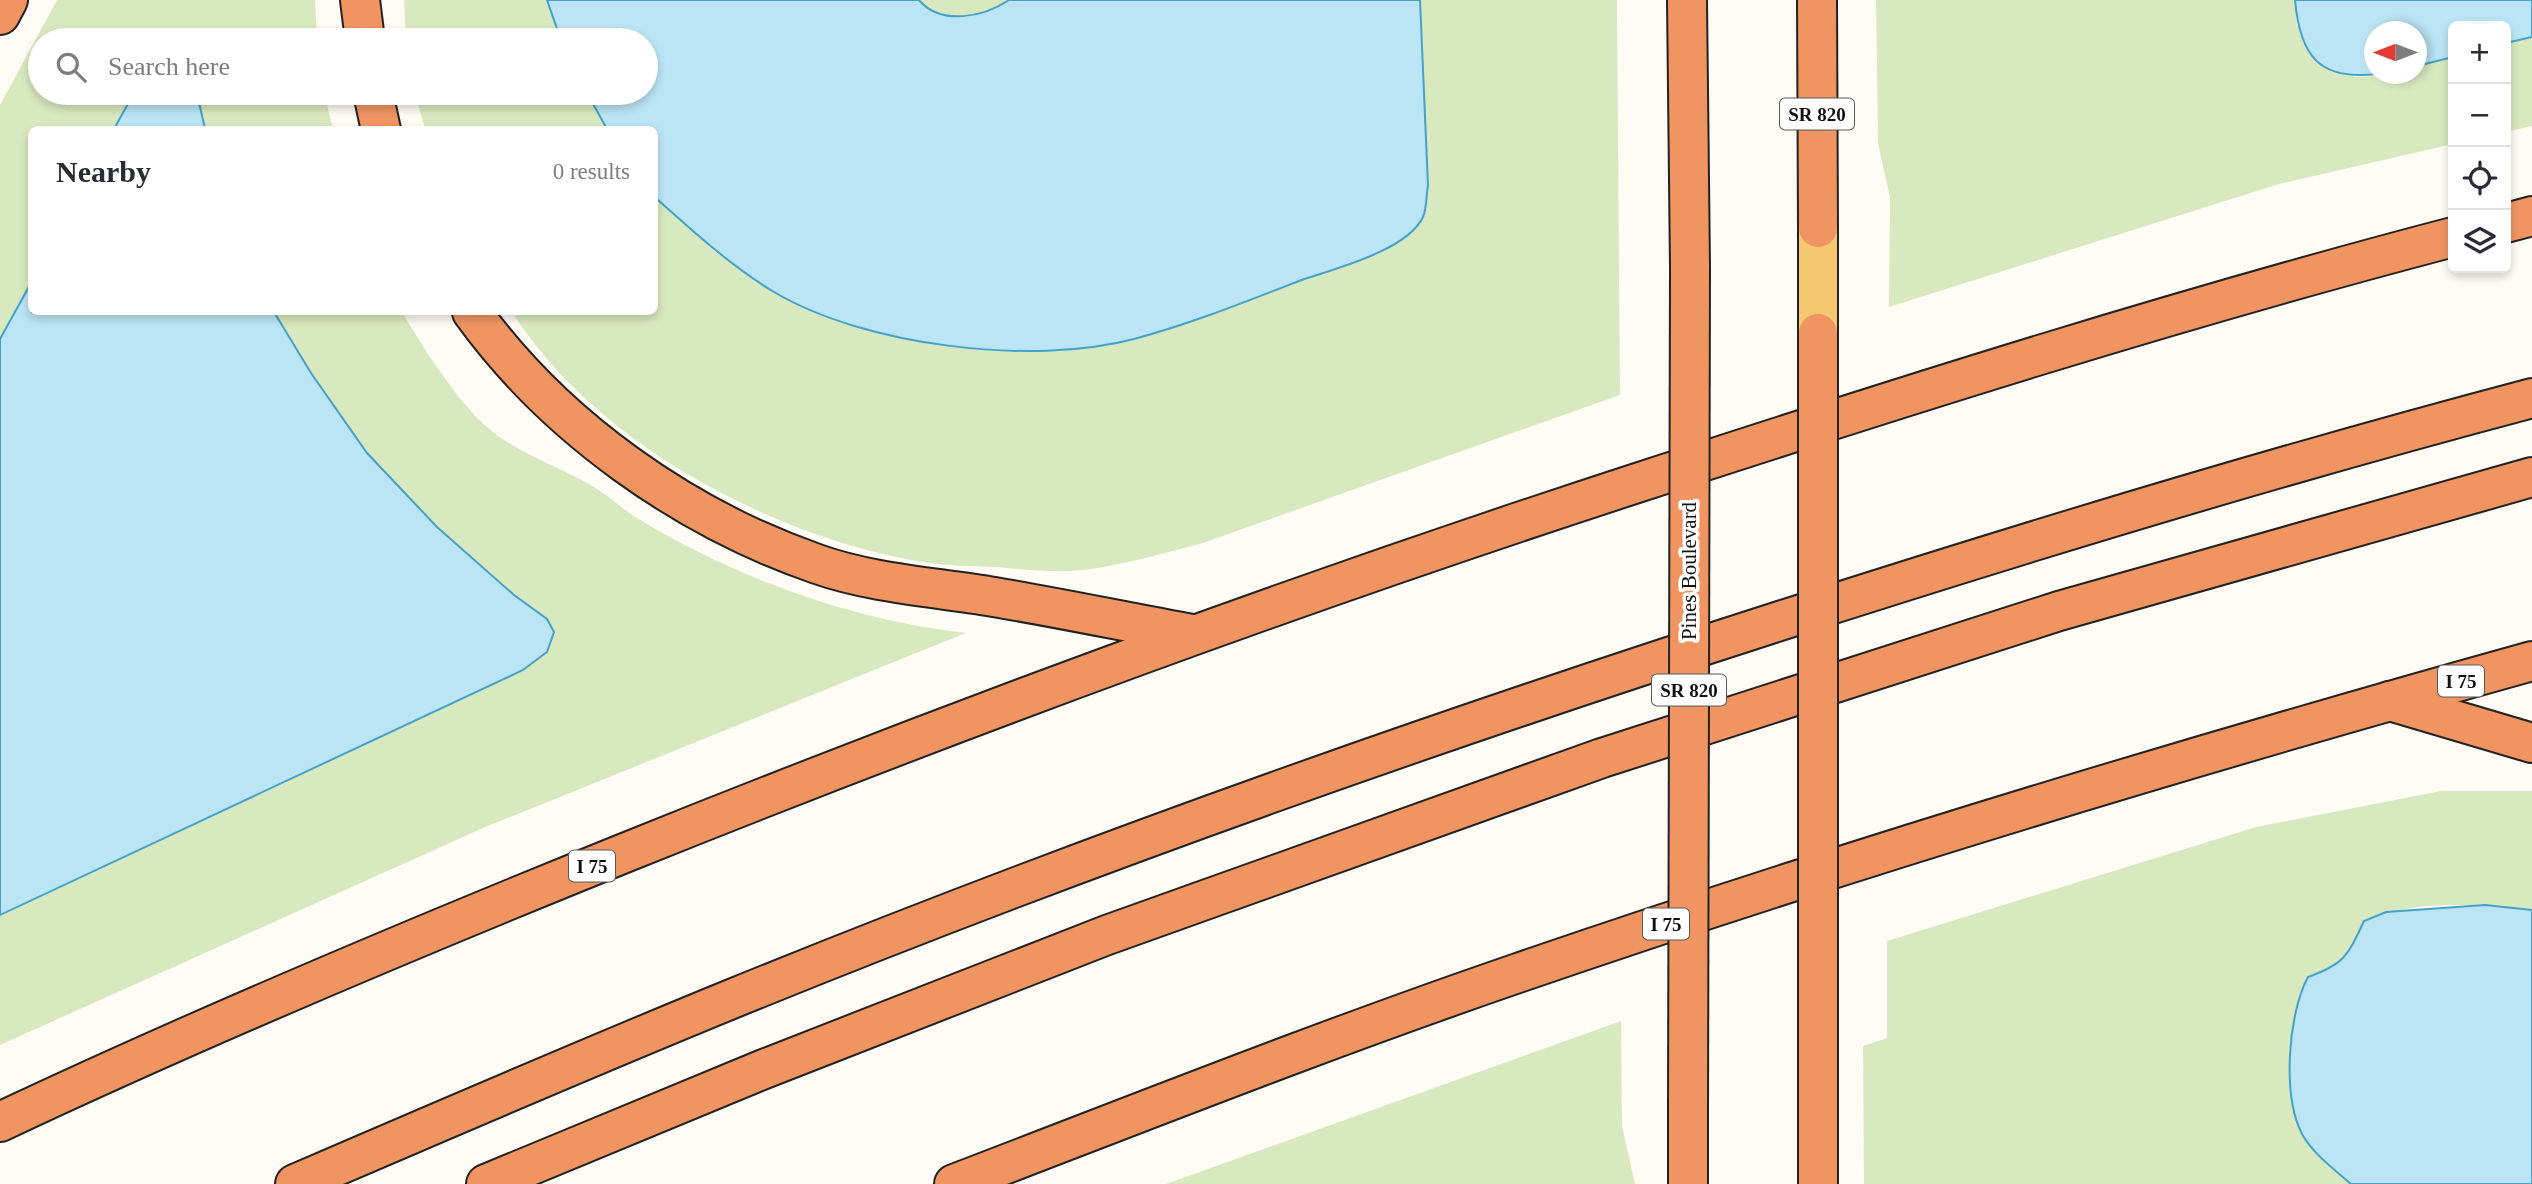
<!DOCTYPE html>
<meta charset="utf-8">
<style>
body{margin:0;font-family:Georgia,serif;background:#f7f7f7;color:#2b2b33}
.controls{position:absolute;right:21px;top:21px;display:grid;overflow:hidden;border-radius:10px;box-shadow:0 4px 10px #0003}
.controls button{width:63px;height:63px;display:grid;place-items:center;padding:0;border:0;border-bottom:2px solid #e1e1e2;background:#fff;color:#2b2b33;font:35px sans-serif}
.compass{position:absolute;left:2364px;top:21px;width:63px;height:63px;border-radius:50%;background:#fff;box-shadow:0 4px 10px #0003;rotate:270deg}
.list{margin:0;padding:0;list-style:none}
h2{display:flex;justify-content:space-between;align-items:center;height:91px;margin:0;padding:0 28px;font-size:30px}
h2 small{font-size:23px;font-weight:400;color:#7c7c81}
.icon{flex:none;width:38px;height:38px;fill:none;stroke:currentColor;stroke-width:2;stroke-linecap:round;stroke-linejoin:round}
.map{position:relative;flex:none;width:2532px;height:1184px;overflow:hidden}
.search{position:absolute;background:#fff;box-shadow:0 4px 10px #0003;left:28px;top:28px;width:630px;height:77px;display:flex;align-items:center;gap:18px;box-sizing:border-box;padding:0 24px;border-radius:38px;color:#7c7c81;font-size:26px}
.panel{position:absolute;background:#fff;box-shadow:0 4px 10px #0003;left:28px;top:126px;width:630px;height:189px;border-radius:10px}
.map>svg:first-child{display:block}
</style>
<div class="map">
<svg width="2532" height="1184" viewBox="0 0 2532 1184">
<rect width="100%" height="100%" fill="#fffcf5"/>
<!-- green -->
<g fill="#d9e9bf">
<polygon points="57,0 315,0 317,40 40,40 40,93 134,93 114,129 32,130 31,283 0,339 0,105"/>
<polygon points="404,0 547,0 561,40 406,40"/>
<path d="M919,0H1009C984,17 941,26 919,0Z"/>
<path d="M1420,0H1617L1620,395L1200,544C1158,554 1114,568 1071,571C1046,572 1021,569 996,567C972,566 946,566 922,562C771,536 596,444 512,312H654L655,196L714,251L776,293L850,324L915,341L998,351L1428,186Z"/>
<polygon points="1876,0 2295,0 2297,25 2354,77 2416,74 2417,66 2453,57 2453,144 2279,184 1889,307 1890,198 1878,143"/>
<polygon points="2532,37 2532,126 2506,132 2506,43"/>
<polygon points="197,93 324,93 333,129 205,129"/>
<polygon points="415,93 587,93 607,129 425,129"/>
<path d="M274,312H402C423,347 456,400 487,427C519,455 559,466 594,487C609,496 622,509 637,518C736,578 851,620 966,633L483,828L0,1045V915L523,670L547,619L514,595L437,527L367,453L311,373Z"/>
<path d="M2441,791H2532V910C2478,904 2415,899 2364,921C2348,954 2345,964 2308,977L2317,1153L2351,1184H1864L1863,1046L1887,1038V941L2256,827Z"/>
<polygon points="1621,1021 1622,1126 1635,1184 1166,1184"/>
</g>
<!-- water -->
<g fill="#bbe5f5" stroke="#44a2ca" stroke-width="2">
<path d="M547,0H919C941,26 984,17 1009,0H1420L1428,186C1426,195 1427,208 1423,217C1407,251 1333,269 1299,281C1245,302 1190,324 1134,339C1032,366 865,346 774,292C731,266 695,233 658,200L654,195V130L607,129L587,93H646V40H561Z"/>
<path d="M2295,0H2532V37L2506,43V26H2453V57L2417,66L2416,32H2374V74H2378C2319,81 2300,56 2295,0Z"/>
<polygon points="134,93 197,93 205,129 114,129"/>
<polygon points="31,283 32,312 274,312 311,373 367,453 437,527 514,595 547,619 554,632 547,652 523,670 0,915 0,339"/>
<path d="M2485,905L2532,910V1184H2351C2334,1169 2313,1154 2302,1134C2282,1095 2288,1014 2308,977C2345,964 2348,955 2364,921L2386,912Z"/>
</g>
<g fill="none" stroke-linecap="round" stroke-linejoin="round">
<defs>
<polyline id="primary" points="1818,228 1818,333"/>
<g id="highway">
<polyline points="360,0 365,40"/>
<polyline points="1687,0 1690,268"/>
<polyline points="1817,0 1818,228"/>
<polyline points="0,15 8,0"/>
<polyline points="373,93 381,130"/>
<polyline points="2506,223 2532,216"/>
<path d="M472,312C555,427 684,518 817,564C874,584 935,587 994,597C1060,608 1126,622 1192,634"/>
<polyline points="2390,701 2532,743"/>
<polyline points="1818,1071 1818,1184"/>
<path d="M0,1122C206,1025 416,937 627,852C960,718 1296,594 1637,483C1907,395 2178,309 2453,237"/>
<path d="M295,1184C441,1121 587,1058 734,998C1080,857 1433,732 1789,618C2035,539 2282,464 2532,398"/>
<polyline points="486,1184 764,1069 1107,935 1602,758 2059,611 2532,477"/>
<path d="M954,1184C1142,1112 1328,1038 1518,973C1852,858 2191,756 2532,661"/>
<polyline points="1688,1184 1688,1113"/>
</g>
</defs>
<!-- primary casing -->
<use href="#primary" stroke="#222" stroke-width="42"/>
<!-- highway casing -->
<use href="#highway" stroke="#222" stroke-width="42"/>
<!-- primary -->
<use href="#primary" stroke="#f4c770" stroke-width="38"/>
<!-- highway -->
<use href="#highway" stroke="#f09562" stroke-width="38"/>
<defs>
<g id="highway-bridge">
<polyline points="1818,333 1818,1071"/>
<polyline points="1688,1113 1690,268"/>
</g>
</defs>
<!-- highway-bridge casing -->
<use href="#highway-bridge" stroke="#222" stroke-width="42" stroke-linecap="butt"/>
<!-- highway-bridge -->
<use href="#highway-bridge" stroke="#f09562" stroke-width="38"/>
</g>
<g text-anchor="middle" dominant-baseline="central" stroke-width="7" stroke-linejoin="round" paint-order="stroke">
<!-- shield labels -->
<g fill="#fff" stroke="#585858" stroke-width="2">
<rect x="1780" y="98.5" width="74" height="31" rx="5"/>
<rect x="2438" y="665.5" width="46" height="31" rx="5"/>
<rect x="1652" y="674.5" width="74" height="31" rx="5"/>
<rect x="569" y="850.5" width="46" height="31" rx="5"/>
<rect x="1643" y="908.5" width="46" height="31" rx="5"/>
</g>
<g font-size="19" font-weight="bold" fill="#111">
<text x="1817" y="114">SR 820</text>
<text x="2461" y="681">I 75</text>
<text x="1689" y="690">SR 820</text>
<text x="592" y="866">I 75</text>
<text x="1666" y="924">I 75</text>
</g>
<!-- street labels -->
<g font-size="21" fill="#111" stroke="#fff">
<text transform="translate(1689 571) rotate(-90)">Pines Boulevard</text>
</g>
</g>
</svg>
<div class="controls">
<button>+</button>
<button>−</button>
<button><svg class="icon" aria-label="locate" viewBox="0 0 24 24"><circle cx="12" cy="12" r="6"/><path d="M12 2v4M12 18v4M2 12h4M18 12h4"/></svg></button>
<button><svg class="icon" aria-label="layers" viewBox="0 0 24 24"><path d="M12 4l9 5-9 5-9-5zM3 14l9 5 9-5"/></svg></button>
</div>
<svg class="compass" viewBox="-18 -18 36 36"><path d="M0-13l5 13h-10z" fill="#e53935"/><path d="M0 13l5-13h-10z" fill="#7c7c81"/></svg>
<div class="search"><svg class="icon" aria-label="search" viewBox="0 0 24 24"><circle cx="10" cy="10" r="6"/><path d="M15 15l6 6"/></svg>Search here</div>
<section class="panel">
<h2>Nearby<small>0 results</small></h2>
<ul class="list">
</ul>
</section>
</div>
